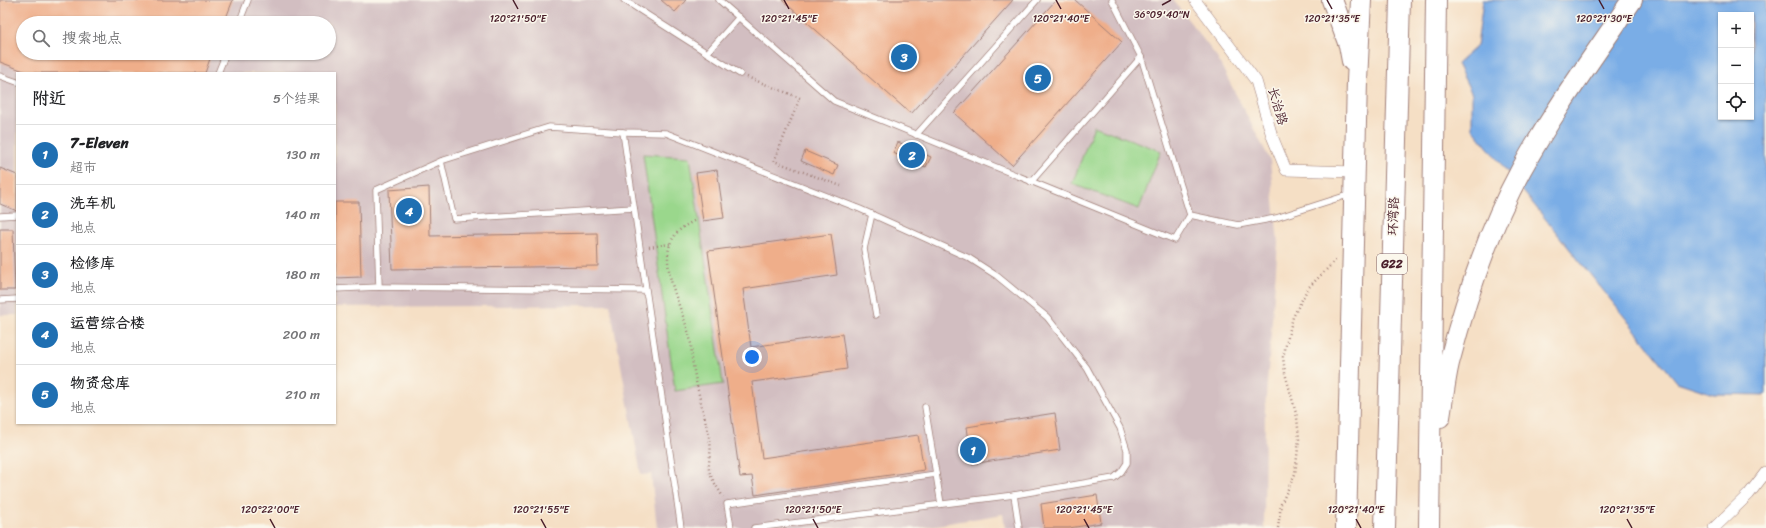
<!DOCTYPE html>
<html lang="zh">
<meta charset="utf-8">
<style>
body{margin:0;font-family:Sriracha,"LXGW WenKai TC",sans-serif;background:#f2f2f2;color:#202124}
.controls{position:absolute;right:12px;top:12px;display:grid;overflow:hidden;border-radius:0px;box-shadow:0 1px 3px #0004}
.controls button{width:36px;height:36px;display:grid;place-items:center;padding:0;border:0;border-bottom:1px solid #e0e0e0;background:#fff;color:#202124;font:20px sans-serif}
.you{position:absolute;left:752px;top:357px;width:14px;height:14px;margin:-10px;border:3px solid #fff;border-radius:50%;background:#1a73e8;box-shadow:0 0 0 6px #1a73e833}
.badge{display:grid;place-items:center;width:26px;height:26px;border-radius:50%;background:#1f6fb2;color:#fff;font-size:13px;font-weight:700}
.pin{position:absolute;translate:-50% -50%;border:2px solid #fff;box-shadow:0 1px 4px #0006}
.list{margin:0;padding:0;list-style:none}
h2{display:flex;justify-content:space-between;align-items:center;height:52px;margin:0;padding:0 16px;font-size:17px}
h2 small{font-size:13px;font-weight:400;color:#757577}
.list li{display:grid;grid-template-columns:26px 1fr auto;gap:12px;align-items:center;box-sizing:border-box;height:60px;padding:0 16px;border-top:1px solid #e0e0e0}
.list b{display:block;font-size:15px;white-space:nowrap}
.list p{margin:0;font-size:13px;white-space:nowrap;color:#757577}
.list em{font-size:13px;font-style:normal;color:#757577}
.icon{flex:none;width:22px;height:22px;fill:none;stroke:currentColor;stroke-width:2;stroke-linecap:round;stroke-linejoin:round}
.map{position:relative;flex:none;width:1766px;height:528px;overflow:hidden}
.search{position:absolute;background:#fff;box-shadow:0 1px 3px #0004;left:16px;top:16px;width:320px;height:44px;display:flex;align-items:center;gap:10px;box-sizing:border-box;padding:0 14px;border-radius:22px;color:#757577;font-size:15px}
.panel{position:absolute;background:#fff;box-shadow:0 1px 3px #0004;left:16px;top:72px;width:320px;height:352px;border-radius:0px}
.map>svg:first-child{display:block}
</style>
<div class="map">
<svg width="1766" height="528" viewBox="0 0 1766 528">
<rect width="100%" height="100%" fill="#fbf7ec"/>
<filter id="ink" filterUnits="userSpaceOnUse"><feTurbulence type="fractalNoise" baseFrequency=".025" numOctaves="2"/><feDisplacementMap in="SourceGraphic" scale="8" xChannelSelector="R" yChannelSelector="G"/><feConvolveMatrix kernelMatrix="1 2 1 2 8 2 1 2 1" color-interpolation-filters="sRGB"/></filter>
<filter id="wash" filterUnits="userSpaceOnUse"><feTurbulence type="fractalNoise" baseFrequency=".012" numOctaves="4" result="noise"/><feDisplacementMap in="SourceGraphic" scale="16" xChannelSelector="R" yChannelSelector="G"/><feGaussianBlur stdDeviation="0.9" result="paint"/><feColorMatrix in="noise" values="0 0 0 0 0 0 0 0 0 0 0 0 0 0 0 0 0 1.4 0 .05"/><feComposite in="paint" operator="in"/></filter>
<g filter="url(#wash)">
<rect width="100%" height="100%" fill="#f5dfc5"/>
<!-- industrial -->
<path fill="#d2bec1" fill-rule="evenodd" d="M0,0H1173L1216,56L1270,160L1278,243L1265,409L1264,528H1005L1003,514L919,528H657L651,474L641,475L610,305L335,307V73H17V315H0ZM23,23H329V53H23Z"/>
<!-- green -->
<g fill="#9ad78c" stroke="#727b5c">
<polygon points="1094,126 1161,151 1139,209 1072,184"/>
<polygon points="643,154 690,157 723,384 675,391"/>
</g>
<!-- water -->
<path fill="#7aade6" stroke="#626688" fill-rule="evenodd" d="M1483,0H1766V395L1713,394L1677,382L1472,128V94L1457,64L1477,46ZM1721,15H1751V117H1721Z"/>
<g id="blocks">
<!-- building -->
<g fill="#efae8a">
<polygon points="0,0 233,0 224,23 23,23 23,53 212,53 205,73 29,73 0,62"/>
<polygon points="661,0 686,0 675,12"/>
<polygon points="782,0 1013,0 911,114"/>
<polygon points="1056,0 1075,0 1122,42 1012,165 954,113"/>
<polygon points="898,142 931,157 926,167 893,153"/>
<polygon points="805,151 838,165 834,175 801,161"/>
<polygon points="0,168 17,175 17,211 0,204"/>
<polygon points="717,170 724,218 703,221 696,173"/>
<polygon points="429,187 430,236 597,233 598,266 392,269 389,190"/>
<polygon points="335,202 359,202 361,277 335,278"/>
<polygon points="0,229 13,229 15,290 0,290"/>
<polygon points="831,234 837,275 743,289 751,347 842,334 847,369 752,382 762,458 918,435 924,470 755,495 752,476 740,477 708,251"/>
<polygon points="1055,413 1060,450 972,464 967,427"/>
<polygon points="1097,495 1101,523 1069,528 1044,528 1041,504"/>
</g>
</g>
</g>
<g filter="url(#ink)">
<use href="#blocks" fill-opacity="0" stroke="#a07f78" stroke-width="1"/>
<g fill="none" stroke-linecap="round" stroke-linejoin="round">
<defs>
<g id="lane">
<polyline points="624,0 740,74"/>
<polyline points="719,0 834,101 1175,240 1190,215 1238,225 1276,218 1351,194"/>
<polyline points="1112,0 1141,57 1190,215"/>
<polyline points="239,23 248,0"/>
<polyline points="707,53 739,17"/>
<polyline points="218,73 226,53"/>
<polyline points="0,76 17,82"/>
<polyline points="623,132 681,528"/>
<polyline points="916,135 1037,0"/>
<polyline points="441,161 549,127 623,132 666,133 860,209 969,258 997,276 1047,317 1087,368 1120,428 1127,450 1127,463 1121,472 1114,478 1014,495"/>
<polyline points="1031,182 1141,57"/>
<polyline points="872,214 864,249 876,315"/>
<polyline points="0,216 17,215"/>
<polyline points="379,287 376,190 441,161 454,219 634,208"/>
<polyline points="335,289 379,287 644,290 646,294"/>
<polyline points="0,300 17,299"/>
<polyline points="925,407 941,504"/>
<polyline points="731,528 727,504 936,474"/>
<polyline points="754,528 1014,495 1019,528"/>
</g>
<g id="street">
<polyline points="1195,0 1256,81 1272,136 1286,170 1355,172"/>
<polyline points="1714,528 1749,494 1766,472"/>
</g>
<g id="highway">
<polyline points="1332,0 1349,45 1352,61"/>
<path d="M1440,417C1443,399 1445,380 1449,363C1466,298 1489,229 1521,170C1554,110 1594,56 1632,0"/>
<polyline points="1346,528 1357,81 1361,0"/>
<polyline points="1385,528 1400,0"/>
<polyline points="1429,528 1436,0"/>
</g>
</defs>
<!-- lane casing -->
<use href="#lane" stroke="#a07f78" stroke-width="7"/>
<!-- street casing -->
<use href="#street" stroke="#a07f78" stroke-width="12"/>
<!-- highway casing -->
<use href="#highway" stroke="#a07f78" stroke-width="22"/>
<!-- path -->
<g stroke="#a07f78" stroke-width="2.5" stroke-dasharray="1 3" stroke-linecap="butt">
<polyline points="747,77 800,98 774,161 841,186"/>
<path d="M694,221C679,228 669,238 668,255C667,283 683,311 690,338C692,347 691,356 693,365C697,391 705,416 710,442C712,451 708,461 709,470C711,479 718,488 723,497"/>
<polyline points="649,247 670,244"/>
<polyline points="1278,528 1281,504 1295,474 1299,439 1297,417 1285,373 1283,357 1293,317 1308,288 1337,259"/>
</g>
<!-- lane -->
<use href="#lane" stroke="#fff" stroke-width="5.5"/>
<!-- street -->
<use href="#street" stroke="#fff" stroke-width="11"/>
<!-- highway -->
<use href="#highway" stroke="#fff" stroke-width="20"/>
</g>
</g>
<!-- ticks -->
<path fill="none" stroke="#4a1f2b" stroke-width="1.5" d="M513,0L518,9M784,0L789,9M1056,0L1061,9M1327,0L1332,9M1599,0L1604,9M1162,5L1171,0M270,519L275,528M541,519L546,528M813,519L818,528M1084,519L1089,528M1356,519L1361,528M1627,519L1632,528"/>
<g text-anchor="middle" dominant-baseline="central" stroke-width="3" stroke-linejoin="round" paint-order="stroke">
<!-- shield labels -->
<rect fill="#fbf7ec" stroke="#7f6065" stroke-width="1" x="1377" y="254" width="30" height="20" rx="3"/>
<g font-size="12" font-weight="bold" fill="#4a1f2b">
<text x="1392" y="264">G22</text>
</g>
<!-- street labels -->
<g font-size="13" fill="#4a1f2b" stroke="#fbf7ec">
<text transform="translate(1278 106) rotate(74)">长治路</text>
<text transform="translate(1393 216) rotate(-88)">环湾路</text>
</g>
</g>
<g font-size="10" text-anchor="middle" fill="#4a1f2b" stroke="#fbf7ec" stroke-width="3" stroke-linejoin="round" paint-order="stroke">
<text x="1162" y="18">36°09'40"N</text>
<text x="518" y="22">120°21'50"E</text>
<text x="789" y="22">120°21'45"E</text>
<text x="1061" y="22">120°21'40"E</text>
<text x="1332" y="22">120°21'35"E</text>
<text x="1604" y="22">120°21'30"E</text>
<text x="270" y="513">120°22'00"E</text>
<text x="541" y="513">120°21'55"E</text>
<text x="813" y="513">120°21'50"E</text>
<text x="1084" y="513">120°21'45"E</text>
<text x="1356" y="513">120°21'40"E</text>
<text x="1627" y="513">120°21'35"E</text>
</g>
</svg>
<div class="controls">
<button>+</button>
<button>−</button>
<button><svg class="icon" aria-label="locate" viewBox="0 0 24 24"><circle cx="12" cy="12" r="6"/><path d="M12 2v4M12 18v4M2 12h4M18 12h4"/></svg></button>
</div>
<div class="you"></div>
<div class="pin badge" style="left:973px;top:450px">1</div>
<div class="pin badge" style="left:912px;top:155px">2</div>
<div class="pin badge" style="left:904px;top:57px">3</div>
<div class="pin badge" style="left:409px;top:211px">4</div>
<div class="pin badge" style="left:1038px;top:78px">5</div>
<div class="search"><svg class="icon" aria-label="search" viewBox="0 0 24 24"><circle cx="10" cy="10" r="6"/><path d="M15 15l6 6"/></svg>搜索地点</div>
<section class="panel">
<h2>附近<small>5个结果</small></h2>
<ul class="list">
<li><span class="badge">1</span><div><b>7-Eleven</b><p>超市</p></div><em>130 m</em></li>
<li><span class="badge">2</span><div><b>洗车机</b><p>地点</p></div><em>140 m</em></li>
<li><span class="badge">3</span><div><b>检修库</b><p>地点</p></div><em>180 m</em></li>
<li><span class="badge">4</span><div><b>运营综合楼</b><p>地点</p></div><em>200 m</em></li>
<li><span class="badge">5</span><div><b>物资总库</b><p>地点</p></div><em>210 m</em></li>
</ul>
</section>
</div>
